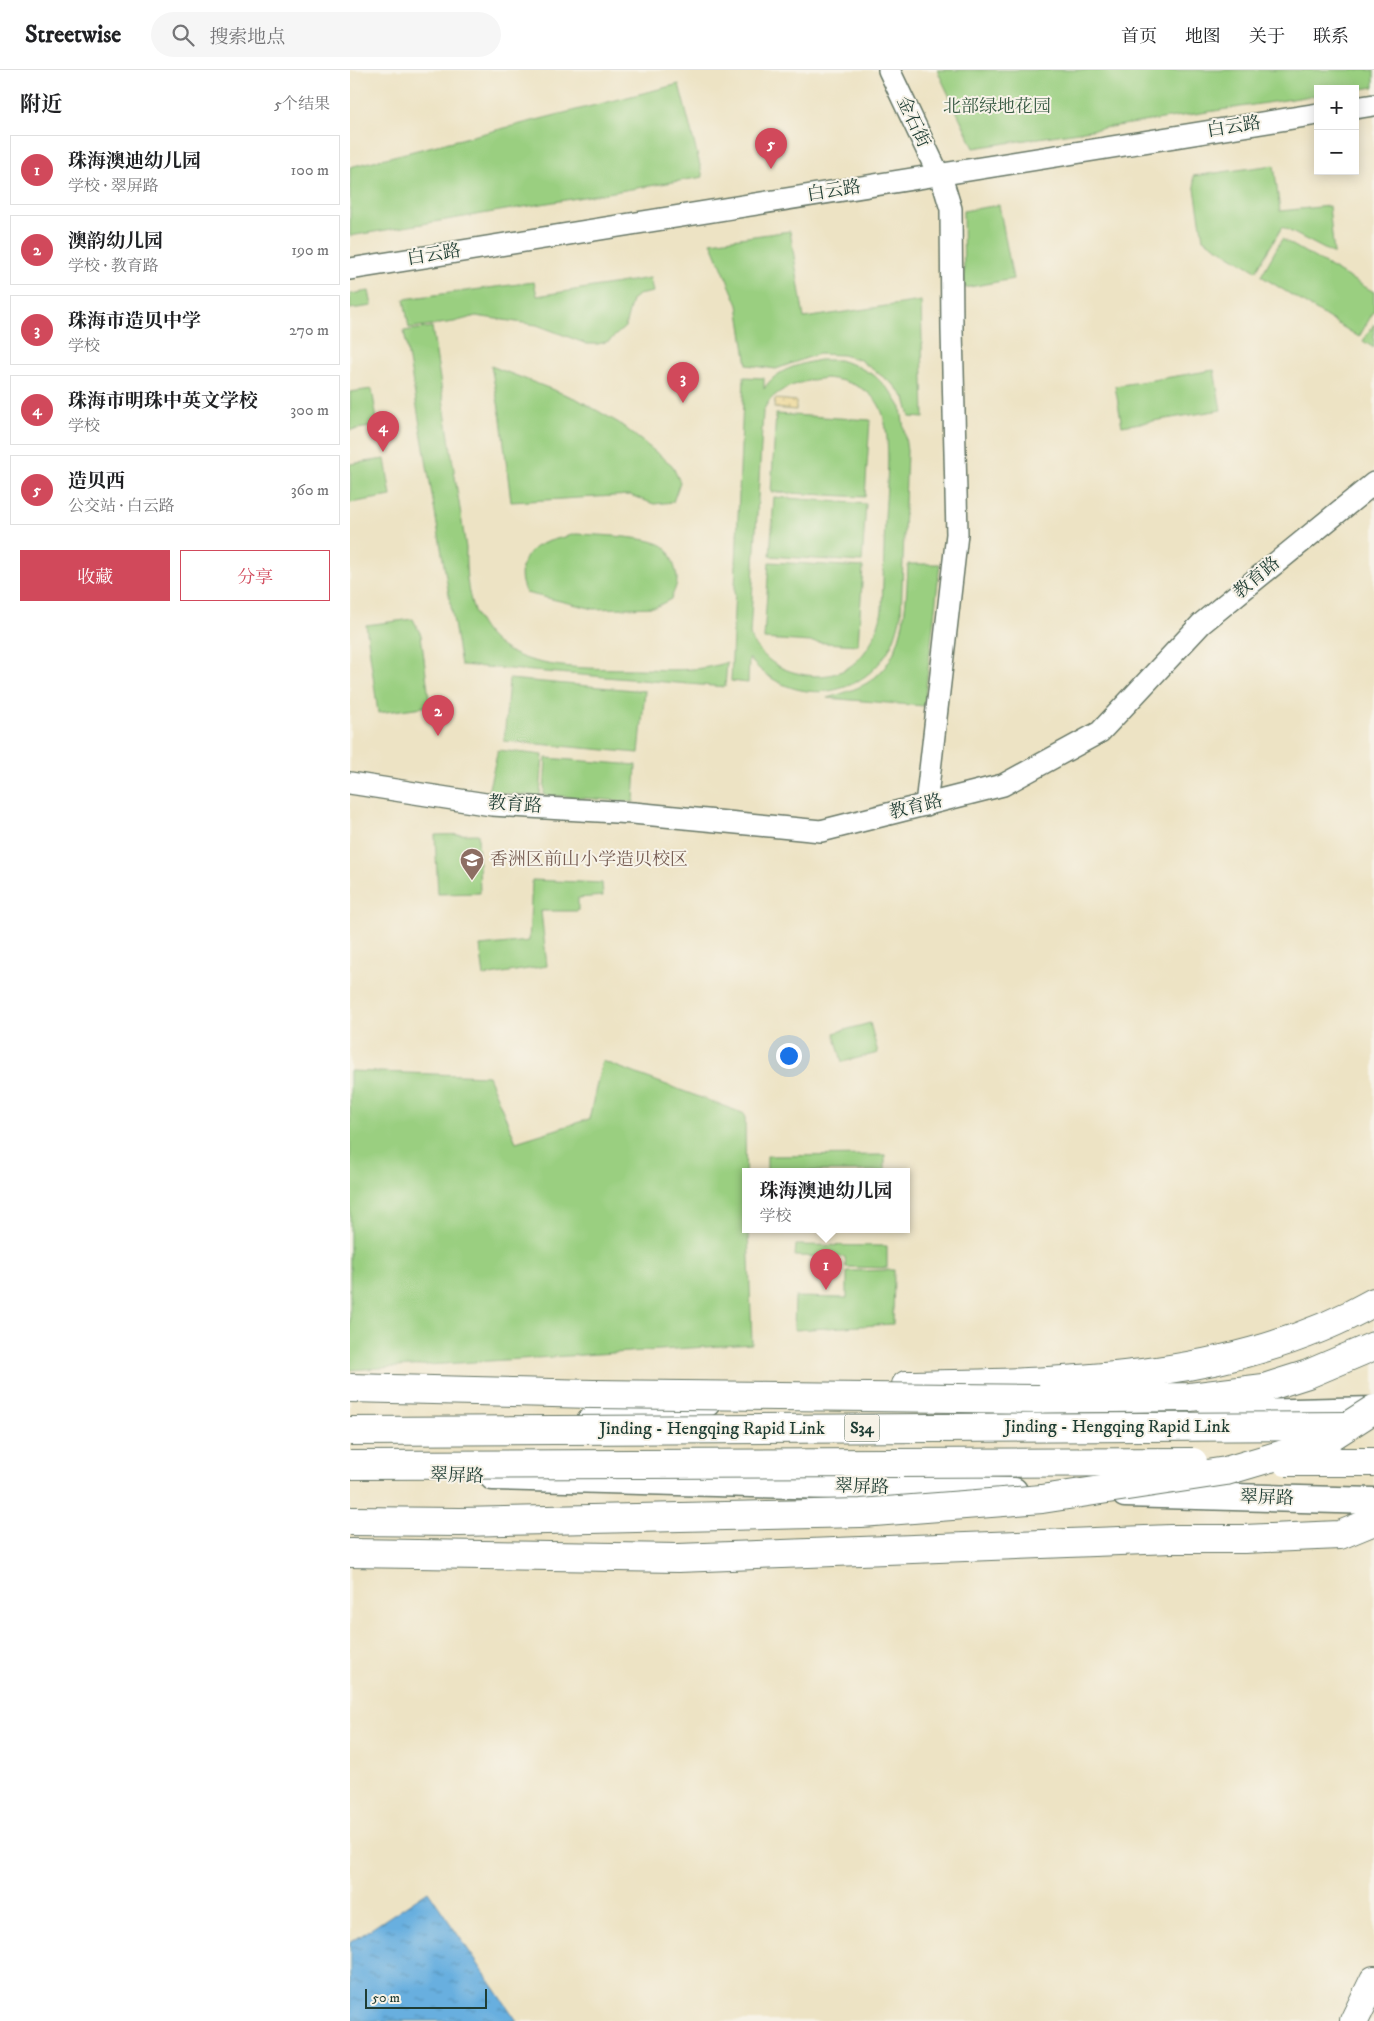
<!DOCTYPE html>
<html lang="zh">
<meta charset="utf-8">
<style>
body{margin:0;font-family:"IM FELL DW Pica","Noto Serif SC",serif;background:#f6f6f6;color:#202124}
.controls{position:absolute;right:15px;top:15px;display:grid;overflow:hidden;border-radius:0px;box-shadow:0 2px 12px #0003}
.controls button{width:45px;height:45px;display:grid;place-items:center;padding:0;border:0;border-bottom:1px solid #e0e0e0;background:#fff;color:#202124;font:25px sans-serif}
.scale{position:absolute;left:15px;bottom:12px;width:122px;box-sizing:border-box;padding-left:5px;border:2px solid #1f3d34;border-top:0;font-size:14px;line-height:18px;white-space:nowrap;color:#1f3d34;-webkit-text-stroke:4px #f7f3e8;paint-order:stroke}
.you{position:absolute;left:438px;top:985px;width:18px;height:18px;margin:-12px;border:4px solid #fff;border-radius:50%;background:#1a73e8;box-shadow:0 0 0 8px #1a73e833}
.badge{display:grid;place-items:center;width:32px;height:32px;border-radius:50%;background:#d1495b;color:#fff;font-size:16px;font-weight:700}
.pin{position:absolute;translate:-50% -41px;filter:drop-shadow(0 1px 2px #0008)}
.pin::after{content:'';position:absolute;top:26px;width:18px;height:15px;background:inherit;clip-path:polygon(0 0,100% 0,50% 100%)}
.popup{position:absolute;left:392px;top:1098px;width:168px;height:65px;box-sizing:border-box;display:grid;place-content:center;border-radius:0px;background:#fff;filter:drop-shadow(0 1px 4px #0005);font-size:16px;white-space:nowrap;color:#757577}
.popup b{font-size:19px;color:#202124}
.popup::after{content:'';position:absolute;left:50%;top:100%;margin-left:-10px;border:10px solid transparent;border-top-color:#fff}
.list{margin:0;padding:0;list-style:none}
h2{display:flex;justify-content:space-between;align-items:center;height:65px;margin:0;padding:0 20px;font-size:21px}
h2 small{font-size:16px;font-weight:400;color:#757577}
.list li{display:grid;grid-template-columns:32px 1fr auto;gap:15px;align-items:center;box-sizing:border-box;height:70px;margin:0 10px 10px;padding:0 10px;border:1px solid #e0e0e0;border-radius:0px}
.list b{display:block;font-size:19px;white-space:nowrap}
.list p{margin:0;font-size:16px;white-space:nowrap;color:#757577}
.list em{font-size:16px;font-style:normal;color:#757577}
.actions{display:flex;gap:10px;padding:15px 20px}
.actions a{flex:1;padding:11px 0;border:1px solid #d1495b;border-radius:0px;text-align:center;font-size:18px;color:#d1495b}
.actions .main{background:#d1495b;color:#fff}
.icon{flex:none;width:28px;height:28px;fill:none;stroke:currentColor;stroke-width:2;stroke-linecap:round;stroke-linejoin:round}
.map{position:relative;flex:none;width:1024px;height:1951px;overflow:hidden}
header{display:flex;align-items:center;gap:30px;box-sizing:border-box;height:70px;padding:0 25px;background:#fff;border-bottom:1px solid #e0e0e0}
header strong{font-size:24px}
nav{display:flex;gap:28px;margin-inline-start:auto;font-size:18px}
.search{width:350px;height:45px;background:#f6f6f6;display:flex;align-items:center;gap:12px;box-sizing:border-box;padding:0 18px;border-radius:28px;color:#757577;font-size:19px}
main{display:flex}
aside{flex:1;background:#fff}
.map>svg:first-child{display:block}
</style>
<header>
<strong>Streetwise</strong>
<div class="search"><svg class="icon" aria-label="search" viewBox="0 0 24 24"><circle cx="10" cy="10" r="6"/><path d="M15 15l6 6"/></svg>搜索地点</div>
<nav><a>首页</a><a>地图</a><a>关于</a><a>联系</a></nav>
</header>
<main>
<aside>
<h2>附近<small>5个结果</small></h2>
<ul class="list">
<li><span class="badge">1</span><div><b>珠海澳迪幼儿园</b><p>学校 · 翠屏路</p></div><em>100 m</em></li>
<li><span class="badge">2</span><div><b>澳韵幼儿园</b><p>学校 · 教育路</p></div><em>190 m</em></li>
<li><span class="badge">3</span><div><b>珠海市造贝中学</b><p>学校</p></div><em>270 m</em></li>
<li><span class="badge">4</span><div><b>珠海市明珠中英文学校</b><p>学校</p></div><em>300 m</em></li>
<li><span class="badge">5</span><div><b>造贝西</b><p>公交站 · 白云路</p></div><em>360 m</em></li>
</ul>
<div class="actions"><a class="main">收藏</a><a>分享</a></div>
</aside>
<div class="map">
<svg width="1024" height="1951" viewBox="0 0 1024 1951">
<defs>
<pattern id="sand-dots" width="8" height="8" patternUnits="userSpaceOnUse" patternTransform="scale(1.25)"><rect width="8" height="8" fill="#eeda9e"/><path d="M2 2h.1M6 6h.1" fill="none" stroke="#ccbc89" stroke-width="1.8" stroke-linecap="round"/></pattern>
<pattern id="water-ripples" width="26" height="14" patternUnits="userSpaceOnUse" patternTransform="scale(1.25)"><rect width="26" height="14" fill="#68afdf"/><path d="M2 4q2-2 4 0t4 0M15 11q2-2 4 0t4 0" fill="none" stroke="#5590b6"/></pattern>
</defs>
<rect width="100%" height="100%" fill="#f7f3e8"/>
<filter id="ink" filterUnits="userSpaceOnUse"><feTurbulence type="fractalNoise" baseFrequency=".02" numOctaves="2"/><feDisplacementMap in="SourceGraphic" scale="10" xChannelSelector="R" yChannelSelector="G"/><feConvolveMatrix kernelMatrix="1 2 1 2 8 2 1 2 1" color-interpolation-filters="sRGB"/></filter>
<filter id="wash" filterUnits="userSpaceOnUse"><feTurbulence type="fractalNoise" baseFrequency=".0096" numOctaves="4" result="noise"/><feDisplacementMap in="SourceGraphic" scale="20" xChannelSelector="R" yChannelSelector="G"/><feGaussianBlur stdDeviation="1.12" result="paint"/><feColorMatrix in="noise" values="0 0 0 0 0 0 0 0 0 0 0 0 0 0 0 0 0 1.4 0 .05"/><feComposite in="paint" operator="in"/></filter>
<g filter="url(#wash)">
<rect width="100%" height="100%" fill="#ede3c4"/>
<!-- green -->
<g fill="#9acf80" stroke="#5c865a" fill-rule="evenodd">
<polygon points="587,0 1024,0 1024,17 1005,20 968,19 968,25 624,78"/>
<polygon points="329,14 353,107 0,166 0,97"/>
<polygon points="924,95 930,141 979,136 984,184 932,157 906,201 853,169 843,106"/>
<polygon points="649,135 663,209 614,218 613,141"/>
<polygon points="440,161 454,248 571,231 574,348 560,347 555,328 544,315 510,290 493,285 468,284 426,299 397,295 388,235 361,172"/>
<polygon points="932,169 1024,222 1024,241 1009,267 911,206"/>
<polygon points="300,208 303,222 288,225 282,230 275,257 259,271 248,274 237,274 187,255 126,246 104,252 59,258 54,229 184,212 187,226"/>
<polygon points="19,221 22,236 0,239 0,224"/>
<polygon points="1024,254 1024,278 1013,271"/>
<path d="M82,257L116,478C112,597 187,598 282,599C313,599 347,603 377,592L375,617L111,595L54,261Z"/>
<path d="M470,290H489L507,296L525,306L541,322L551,338L557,381L551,545C548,557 545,570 538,581C506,634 436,634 399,588L398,613L381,611L394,307L414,308V319C425,300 449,294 470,290ZM476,308C495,310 515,316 527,332C544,356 536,420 535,449C534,480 533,510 532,541C524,580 500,612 456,605C443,603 428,598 418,589C410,581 402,575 400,564L413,342C422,317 453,311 476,308Z"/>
<polygon points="141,296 227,329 269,353 322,395 330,412 323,432 304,434 280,425 161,432 151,349"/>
<polygon points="864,300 871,340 772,356 765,316"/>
<polygon points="22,319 28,356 0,360 0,322"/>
<polygon points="426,344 520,350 515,427 421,422"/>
<polygon points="35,389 41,426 0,433 0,394"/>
<polygon points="424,427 516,434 512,492 420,486"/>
<path d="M226,464C244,465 305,466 316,478C320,482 328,504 327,510C327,516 323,523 321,529L306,537L244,539L176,523C168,508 170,493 182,480C189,472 215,467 226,464Z"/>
<polygon points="419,492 513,497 508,575 414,569"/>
<path d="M558,494H590L574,636L477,628C490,624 505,620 517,613C556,590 556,534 558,494Z"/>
<polygon points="63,549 71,565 80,636 28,643 16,555"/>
<polygon points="159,609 295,621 289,683 154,671"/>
<polygon points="148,680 193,685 190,726 138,722"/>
<polygon points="196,688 286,695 284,732 194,725"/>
<polygon points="128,764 130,823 88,824 85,765"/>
<polygon points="182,810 252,813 253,826 228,828 228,841 191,841 197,896 134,906 130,876 179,871"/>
<polygon points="520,953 528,983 492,992 484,963"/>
<polygon points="252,991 395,1044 396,1159 398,1159 402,1274 0,1300 0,1001 138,1006 166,1072 239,1049"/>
<polygon points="535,1085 535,1101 417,1101 417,1086"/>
<polygon points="446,1175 537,1176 537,1198 496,1197 495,1187 445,1186"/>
<polygon points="544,1200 543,1254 444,1260 445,1227 497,1228 497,1201"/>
</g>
<!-- sand -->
<polygon fill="url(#sand-dots)" stroke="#868c69" points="425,329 446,331 446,340 424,338"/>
<!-- water -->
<polygon fill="url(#water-ripples)" stroke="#44768a" points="78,1821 167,1951 0,1951 0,1873"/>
</g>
<g filter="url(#ink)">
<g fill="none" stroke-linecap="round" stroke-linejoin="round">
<defs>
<g id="minor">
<polyline points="539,0 594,116 601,139 602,260 607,464 576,735"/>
<polyline points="1005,38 1024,35"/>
<polyline points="0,199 968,44"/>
<polyline points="0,713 142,735 283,743 471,761 653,715 750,662 851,554 1024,413"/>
</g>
<g id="major">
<polyline points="862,1344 1024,1340"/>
<polyline points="240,1351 357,1333"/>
<polyline points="143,1407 664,1421"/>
<polyline points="775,1424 1024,1431"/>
</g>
<g id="highway">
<path d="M556,1315C713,1312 884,1312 1024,1232"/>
<polyline points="689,1329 840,1327 914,1318 958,1304 1024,1276"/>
<polyline points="0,1483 328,1488 821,1469 894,1469 990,1465 1024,1451"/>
<polyline points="1004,1951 1024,1910"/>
</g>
</defs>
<!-- minor casing -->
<use href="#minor" stroke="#677766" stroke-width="24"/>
<!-- major casing -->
<use href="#major" stroke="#677766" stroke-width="29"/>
<!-- highway casing -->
<use href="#highway" stroke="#677766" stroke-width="30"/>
<!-- minor -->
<use href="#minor" stroke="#fff" stroke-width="21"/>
<!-- major -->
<use href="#major" stroke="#fff" stroke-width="26"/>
<!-- highway -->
<use href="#highway" stroke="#fff" stroke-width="28"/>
<defs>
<g id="highway-bridge">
<polyline points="0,1318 243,1324 689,1329"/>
<polyline points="0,1361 998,1356"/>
<polyline points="936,1392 1024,1392"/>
<polyline points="0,1395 843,1392"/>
<polyline points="0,1451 110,1452 511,1443 692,1429 876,1401 971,1373 1024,1339"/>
</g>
</defs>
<!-- highway-bridge casing -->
<use href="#highway-bridge" stroke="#677766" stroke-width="30" stroke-linecap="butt"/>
<!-- highway-bridge -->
<use href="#highway-bridge" stroke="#fff" stroke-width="28"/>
</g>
</g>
<!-- icons -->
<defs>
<symbol id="school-pin" viewBox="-11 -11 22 30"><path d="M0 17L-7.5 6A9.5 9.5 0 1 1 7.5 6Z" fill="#8d6e63" stroke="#f7f3e8"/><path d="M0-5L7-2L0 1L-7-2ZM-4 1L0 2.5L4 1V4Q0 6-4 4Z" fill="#fff"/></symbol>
</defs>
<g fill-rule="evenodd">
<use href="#school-pin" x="108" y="776" width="28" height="38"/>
</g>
<g text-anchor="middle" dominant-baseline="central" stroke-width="4" stroke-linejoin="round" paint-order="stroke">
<!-- shield labels -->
<rect fill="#f7f3e8" stroke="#60746a" stroke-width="1" x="494.5" y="1344.5" width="35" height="27" rx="4"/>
<g font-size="16" font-weight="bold" fill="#1f3d34">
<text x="512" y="1358">S34</text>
</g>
<!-- park labels -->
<g font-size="18" fill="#385a43" stroke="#f7f3e8">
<text x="647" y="37">北部绿地花园</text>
</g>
<!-- street labels -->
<g font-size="18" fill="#1f3d34" stroke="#f7f3e8">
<text transform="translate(563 52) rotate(65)">金石街</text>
<text transform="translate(884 57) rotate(-9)">白云路</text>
<text transform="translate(484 121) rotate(-9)">白云路</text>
<text transform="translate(84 185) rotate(-9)">白云路</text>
<text transform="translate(907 508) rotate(-40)">教育路</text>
<text transform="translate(165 735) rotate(4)">教育路</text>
<text transform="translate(566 737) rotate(-14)">教育路</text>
<text x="767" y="1357">Jinding - Hengqing Rapid Link</text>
<text x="362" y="1359">Jinding - Hengqing Rapid Link</text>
<text transform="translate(107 1406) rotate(2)">翠屏路</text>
<text transform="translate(512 1417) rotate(2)">翠屏路</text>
<text transform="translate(917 1428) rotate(2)">翠屏路</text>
</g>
<!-- education labels -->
<g font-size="18" fill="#785e54" stroke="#f7f3e8" text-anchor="start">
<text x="140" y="790">香洲区前山小学造贝校区</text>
</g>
</g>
</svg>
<div class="controls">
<button>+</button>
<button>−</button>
</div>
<div class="scale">50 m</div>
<div class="you"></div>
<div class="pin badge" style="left:476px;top:1220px">1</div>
<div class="popup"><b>珠海澳迪幼儿园</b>学校</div>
<div class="pin badge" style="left:88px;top:666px">2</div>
<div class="pin badge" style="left:333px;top:333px">3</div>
<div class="pin badge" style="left:33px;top:382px">4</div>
<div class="pin badge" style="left:421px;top:99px">5</div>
</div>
</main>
